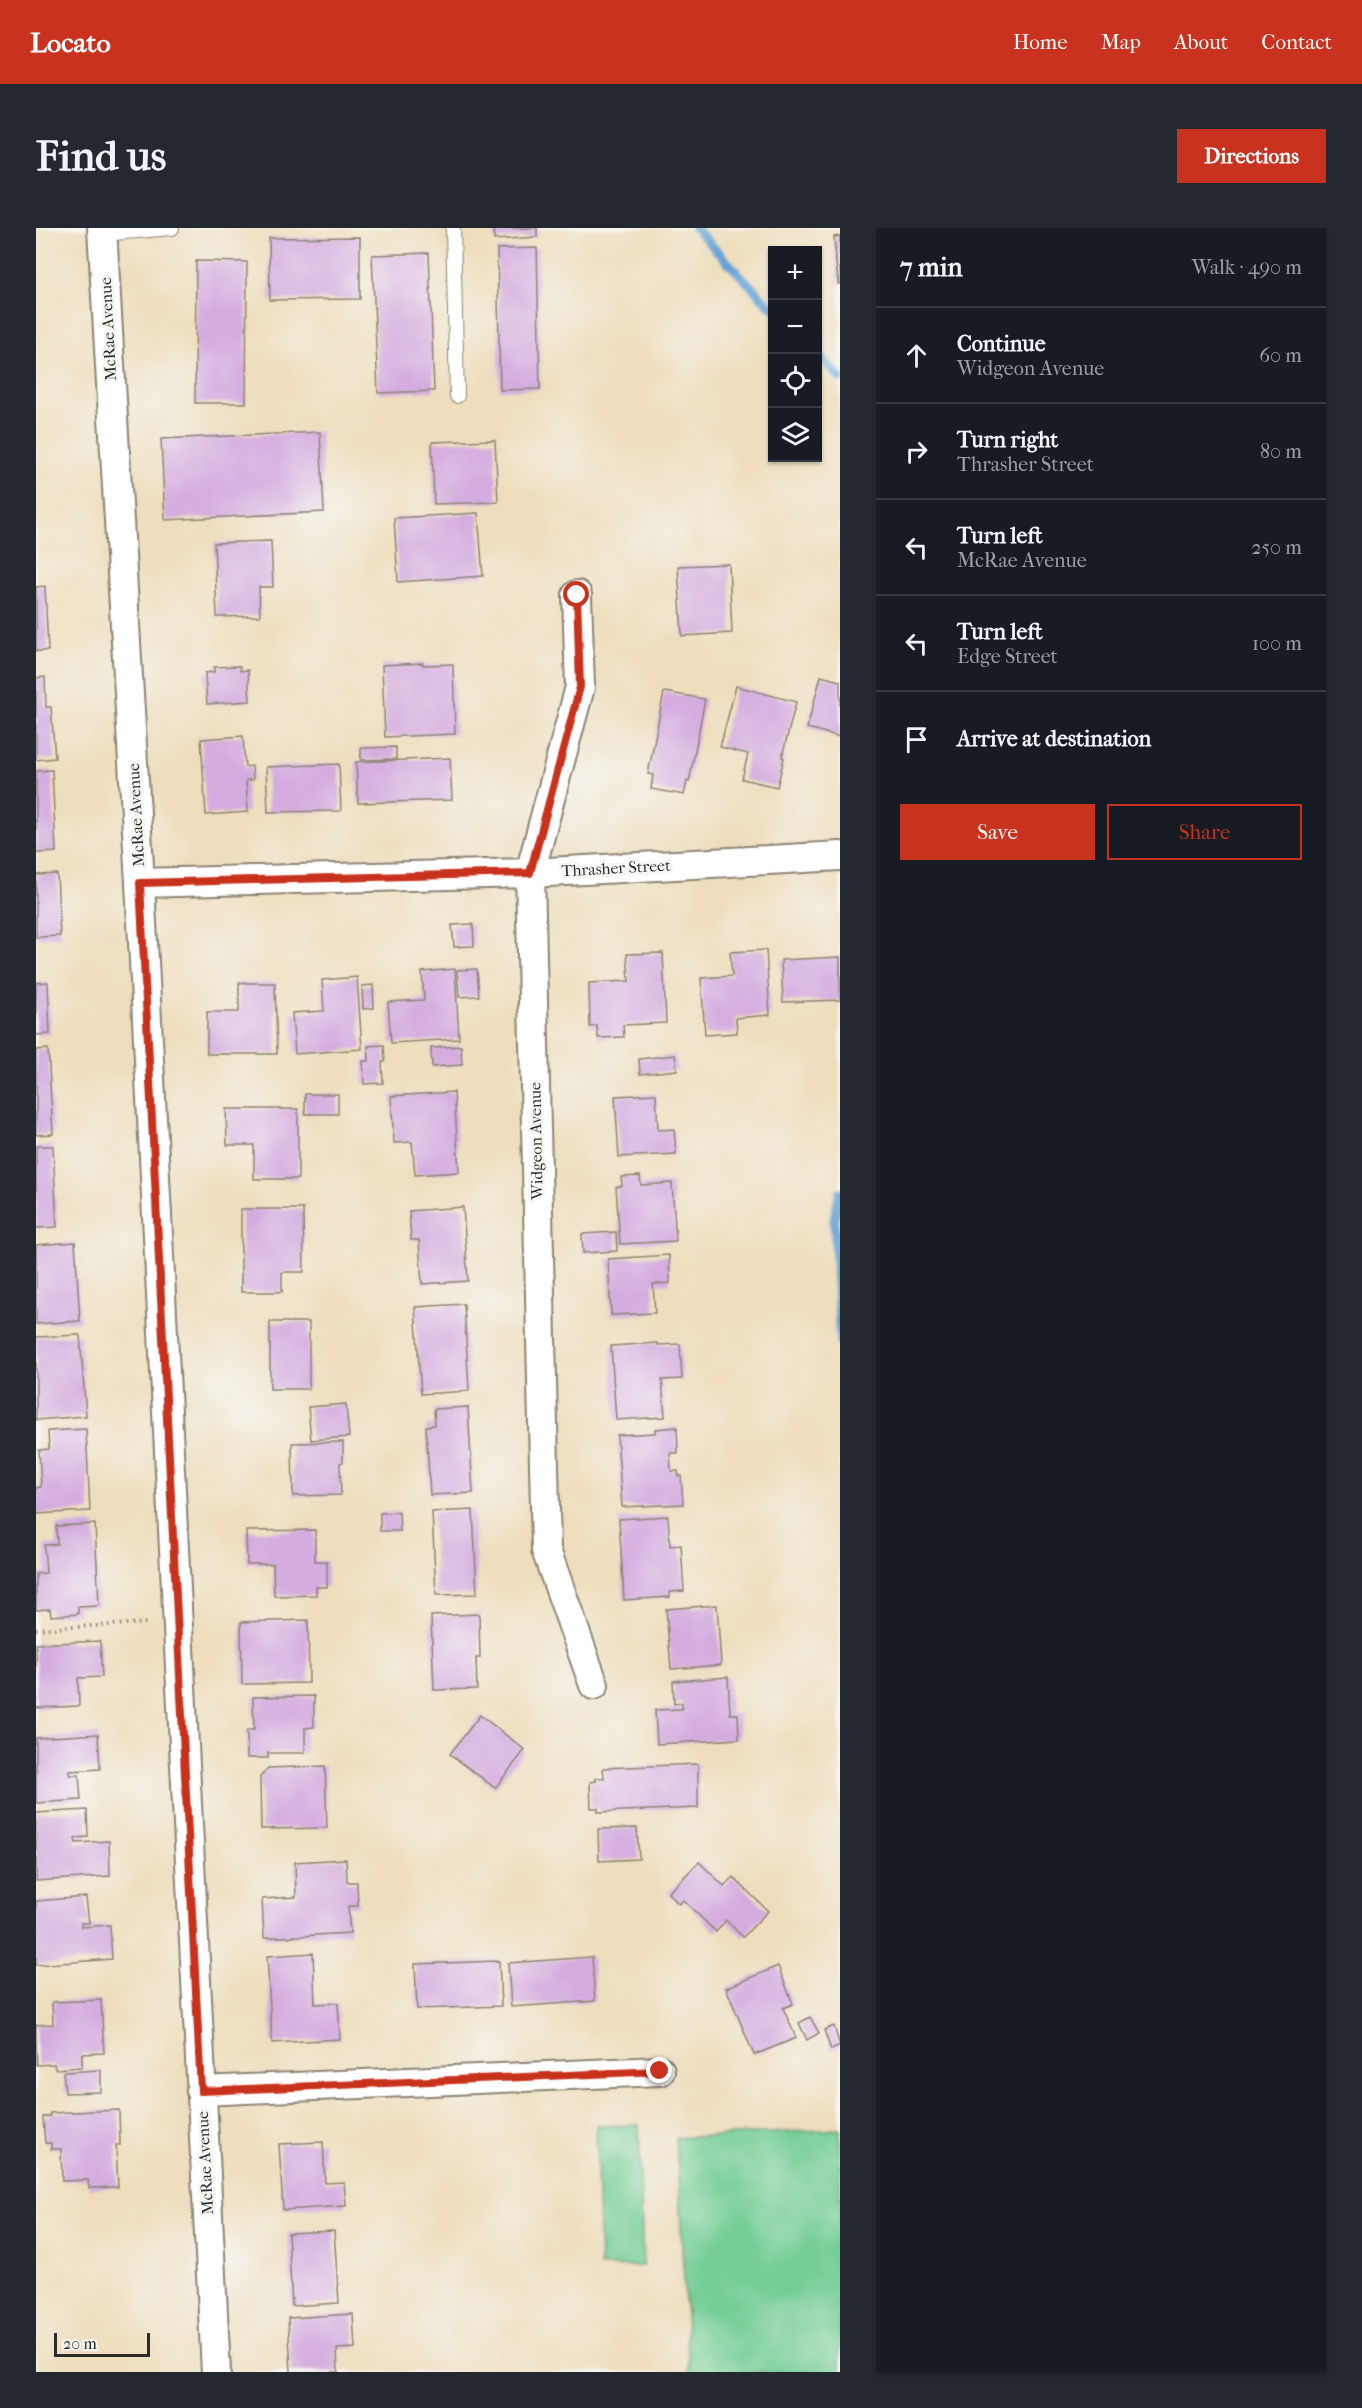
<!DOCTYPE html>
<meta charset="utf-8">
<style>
body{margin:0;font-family:"IM FELL French Canon",serif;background:#242831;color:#f1f3f6}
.controls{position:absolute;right:18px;top:18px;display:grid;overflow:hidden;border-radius:0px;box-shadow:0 2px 4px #0004}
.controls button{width:54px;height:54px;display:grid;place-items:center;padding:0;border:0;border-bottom:2px solid #363941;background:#171b24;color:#f1f3f6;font:30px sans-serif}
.scale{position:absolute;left:18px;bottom:15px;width:96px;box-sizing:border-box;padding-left:6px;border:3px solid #2b2b2b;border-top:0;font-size:16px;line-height:21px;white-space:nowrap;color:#2b2b2b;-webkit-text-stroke:4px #f6f6f2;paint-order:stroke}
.stop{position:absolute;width:18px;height:18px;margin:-14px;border:4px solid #c8321e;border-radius:50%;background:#fff}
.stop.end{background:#c8321e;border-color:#fff;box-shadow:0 2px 6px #0008}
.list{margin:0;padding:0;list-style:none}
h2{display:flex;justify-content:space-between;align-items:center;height:78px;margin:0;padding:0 24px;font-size:26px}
h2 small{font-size:20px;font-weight:400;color:#9ea1a6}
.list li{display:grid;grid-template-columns:39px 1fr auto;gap:18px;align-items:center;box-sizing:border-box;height:96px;padding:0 24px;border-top:2px solid #363941}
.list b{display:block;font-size:22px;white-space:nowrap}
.list p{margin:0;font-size:20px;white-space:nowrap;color:#9ea1a6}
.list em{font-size:20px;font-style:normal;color:#9ea1a6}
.actions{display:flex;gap:12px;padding:18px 24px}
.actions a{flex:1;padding:14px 0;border:2px solid #c8321e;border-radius:0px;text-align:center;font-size:21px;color:#c8321e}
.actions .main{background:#c8321e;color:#fff}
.icon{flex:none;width:33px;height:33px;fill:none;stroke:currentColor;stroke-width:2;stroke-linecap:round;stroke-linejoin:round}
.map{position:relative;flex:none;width:804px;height:2144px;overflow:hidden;border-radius:0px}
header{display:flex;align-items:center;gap:36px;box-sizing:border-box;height:84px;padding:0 30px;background:#c8321e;color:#fff}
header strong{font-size:28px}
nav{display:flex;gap:33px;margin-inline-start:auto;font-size:21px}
.intro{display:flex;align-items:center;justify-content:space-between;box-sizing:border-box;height:144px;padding:0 36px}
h1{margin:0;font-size:42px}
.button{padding:15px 27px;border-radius:0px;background:#c8321e;color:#fff;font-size:21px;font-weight:700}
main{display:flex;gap:36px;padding:0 36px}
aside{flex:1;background:#171b24;border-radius:0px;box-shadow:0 2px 4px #0004}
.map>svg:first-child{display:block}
</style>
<header>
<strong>Locato</strong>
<nav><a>Home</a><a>Map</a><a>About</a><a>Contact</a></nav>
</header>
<div class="intro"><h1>Find us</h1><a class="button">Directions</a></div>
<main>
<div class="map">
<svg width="804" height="2144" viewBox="0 0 804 2144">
<rect width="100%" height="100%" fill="#f6f6f2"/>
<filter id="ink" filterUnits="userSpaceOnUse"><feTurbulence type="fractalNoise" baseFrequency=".0167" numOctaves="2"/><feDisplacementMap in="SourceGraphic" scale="12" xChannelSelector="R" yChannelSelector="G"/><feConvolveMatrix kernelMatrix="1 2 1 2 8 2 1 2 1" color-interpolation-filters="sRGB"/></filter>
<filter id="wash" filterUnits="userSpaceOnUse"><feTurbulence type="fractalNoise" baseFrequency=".008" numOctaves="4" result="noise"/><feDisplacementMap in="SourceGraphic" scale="24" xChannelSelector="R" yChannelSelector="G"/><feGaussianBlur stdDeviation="1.35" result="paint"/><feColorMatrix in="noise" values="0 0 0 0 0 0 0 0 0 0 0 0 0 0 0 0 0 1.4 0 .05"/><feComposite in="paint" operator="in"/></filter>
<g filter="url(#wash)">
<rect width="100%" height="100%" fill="#eedebd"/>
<!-- green -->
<g fill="#74ce95" stroke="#507c60" stroke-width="1.5">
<polygon points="603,1897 607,2038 564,2039 560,1898"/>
<polygon points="804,1901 804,2144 653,2144 640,1910"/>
</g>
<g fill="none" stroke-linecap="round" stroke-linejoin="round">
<!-- stream -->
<g stroke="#62a2d4" stroke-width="9">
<polyline points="659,0 736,80"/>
<polyline points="782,126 804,150"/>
<polyline points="804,964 798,991 804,1115"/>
</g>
</g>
<g id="blocks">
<!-- building -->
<g fill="#d4acdf">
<polygon points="457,0 501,0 501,9 458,12"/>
<polygon points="804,8 804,56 802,56 798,9"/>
<polygon points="324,9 324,71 234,72 233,10"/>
<polygon points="501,20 504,161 464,162 461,21"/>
<polygon points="393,25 398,163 342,165 336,27"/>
<polygon points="160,33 211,34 210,175 159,175"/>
<polygon points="284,204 288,284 129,292 125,211"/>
<polygon points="459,212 462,274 398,276 396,214"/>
<polygon points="442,285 447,348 362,354 358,290"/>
<polygon points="235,313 237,359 223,359 224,388 181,389 178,315"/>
<polygon points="693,336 696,405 646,408 642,338"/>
<polygon points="9,358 12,423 0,423 0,359"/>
<polygon points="387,435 387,437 417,436 419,506 349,509 346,437"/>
<polygon points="204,438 204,443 212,442 214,473 171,476 169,445 178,444 178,439"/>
<polygon points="785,448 804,453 804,509 771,500"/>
<polygon points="9,449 10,479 15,479 19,530 0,532 0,450"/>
<polygon points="700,458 760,474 746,529 748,530 741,559 706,551 712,526 684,519"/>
<polygon points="628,464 669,471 653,554 651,553 648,567 615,561 617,547 612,546"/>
<polygon points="207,508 209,539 216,538 217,552 210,552 212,584 170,587 165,511"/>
<polygon points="360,519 360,531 325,532 325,520"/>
<polygon points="414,530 416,572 322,575 320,534"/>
<polygon points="303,536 305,583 232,584 230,539"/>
<polygon points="16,542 20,624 0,625 0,543"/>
<polygon points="21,646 24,708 0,709 0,647"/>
<polygon points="437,696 438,718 418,719 416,697"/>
<polygon points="730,722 734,787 700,790 701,805 669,807 665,750 696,748 694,724"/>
<polygon points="627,725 630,795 587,797 588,809 562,810 561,798 554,799 553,755 593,753 591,726"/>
<polygon points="804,729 804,772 747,774 745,732"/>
<polygon points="419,741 423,811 355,815 352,774 388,772 386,744"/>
<polygon points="441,741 443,768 423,769 421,742"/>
<polygon points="321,749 326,821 259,826 256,785 288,783 286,752"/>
<polygon points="12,754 14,806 0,807 0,755"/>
<polygon points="203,755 239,755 241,826 171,826 171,784 203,784"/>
<polygon points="337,757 338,780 327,781 326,758"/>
<polygon points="348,817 349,834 346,834 347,855 328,856 327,833 333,833 332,818"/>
<polygon points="425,818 426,837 396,839 395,820"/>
<polygon points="12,821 17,906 0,907 0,822"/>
<polygon points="639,827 641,842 604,846 603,831"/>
<polygon points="418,864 423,944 379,947 376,914 358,915 355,868"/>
<rect x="269" y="866" width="33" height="20"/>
<polygon points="620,866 622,902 638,901 640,926 583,929 579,868"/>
<polygon points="190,881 262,881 262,951 218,951 218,917 191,917"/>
<polygon points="0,918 17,918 21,999 0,1000"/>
<polygon points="604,948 605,957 636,955 640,1013 584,1016 580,959 586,958 585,949"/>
<polygon points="427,979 432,1053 386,1056 383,1012 375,1012 373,983"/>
<polygon points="205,981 267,981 268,1044 246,1044 246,1064 205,1064"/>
<polygon points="580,1004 581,1023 547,1025 546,1006"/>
<polygon points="39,1014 44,1093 0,1096 0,1017"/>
<polygon points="633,1027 634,1055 617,1056 619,1085 575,1087 572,1031"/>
<polygon points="428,1076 433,1163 385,1166 379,1079"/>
<rect x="234" y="1094" width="39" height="67"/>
<polygon points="44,1107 50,1188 0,1192 0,1109"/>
<polygon points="622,1115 622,1117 644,1116 646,1151 626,1152 629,1189 580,1192 575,1118"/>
<polygon points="310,1176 313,1209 275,1212 272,1179"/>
<polygon points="432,1179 437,1265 394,1267 390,1198 399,1197 398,1181"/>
<polygon points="641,1199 642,1225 634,1225 635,1243 642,1243 642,1248 645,1248 647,1276 586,1279 581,1207 619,1205 619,1201"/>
<polygon points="50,1201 54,1283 0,1286 0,1260 5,1259 3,1222 13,1221 12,1203"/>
<polygon points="307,1214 307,1234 304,1235 305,1267 257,1268 256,1215"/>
<polygon points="437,1282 441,1366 400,1367 396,1284"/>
<polygon points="363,1284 364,1303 344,1303 344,1285"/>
<polygon points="632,1288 634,1318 645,1317 648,1363 634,1364 634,1369 588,1372 583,1291"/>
<polygon points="59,1296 63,1378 42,1379 42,1386 15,1388 14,1381 0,1382 0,1346 10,1345 8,1317 21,1316 20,1298"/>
<polygon points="279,1302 279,1333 291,1333 291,1359 280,1359 280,1367 238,1368 237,1336 211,1336 210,1303"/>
<polygon points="681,1377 685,1437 635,1441 630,1381"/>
<polygon points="443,1386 444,1430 440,1430 441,1461 398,1462 395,1388"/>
<polygon points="272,1392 273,1455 206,1456 205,1394"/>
<polygon points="64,1413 66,1449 42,1450 43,1478 0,1480 0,1416"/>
<polygon points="692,1449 694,1486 702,1486 703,1511 621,1516 619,1482 646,1481 646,1475 638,1476 637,1453"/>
<polygon points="278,1468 278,1499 269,1500 269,1525 232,1525 232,1530 211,1530 211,1502 218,1502 217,1469"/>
<polygon points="444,1487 489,1522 459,1560 414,1526"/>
<polygon points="62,1506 64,1541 34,1543 34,1547 43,1547 45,1572 0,1575 0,1510"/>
<polygon points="662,1536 662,1580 562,1584 562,1580 555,1580 554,1554 560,1553 560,1550 568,1550 567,1540"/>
<polygon points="289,1538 291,1600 225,1601 224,1549 232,1540"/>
<polygon points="51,1582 52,1609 39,1610 40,1615 73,1613 74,1648 0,1653 0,1585"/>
<polygon points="601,1600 603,1631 563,1633 562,1601"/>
<polygon points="310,1631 311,1654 321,1654 322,1678 312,1678 314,1705 228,1710 226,1671 260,1669 259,1634"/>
<polygon points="663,1634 688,1658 697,1649 732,1683 707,1709 690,1692 680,1704 647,1672 643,1676 632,1665"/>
<polygon points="50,1669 53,1695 45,1695 45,1699 74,1697 76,1731 0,1737 0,1673"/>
<polygon points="277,1725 279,1776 302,1775 304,1811 236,1815 231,1728"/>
<polygon points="556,1729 559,1773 475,1779 472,1735"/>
<polygon points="463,1733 465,1778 381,1781 379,1736"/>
<polygon points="742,1738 757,1776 747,1780 760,1810 718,1827 690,1760"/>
<polygon points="65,1772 68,1825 46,1826 46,1839 19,1841 18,1836 1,1837 0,1797 17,1796 16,1774"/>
<polygon points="774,1789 783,1805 771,1812 763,1795"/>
<polygon points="798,1798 804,1818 795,1822 788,1802"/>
<polygon points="65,1842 65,1864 29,1865 27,1844"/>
<polygon points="83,1882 84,1917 80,1917 82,1959 53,1960 52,1952 26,1953 25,1921 15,1921 15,1915 9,1915 7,1889 14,1888 14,1885"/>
<polygon points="287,1914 289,1955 308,1954 310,1978 247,1982 243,1916"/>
<polygon points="298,2003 303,2075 256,2078 252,2005"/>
<polygon points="317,2086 319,2120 301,2121 302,2144 255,2144 252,2090"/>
</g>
</g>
</g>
<g filter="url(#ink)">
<use href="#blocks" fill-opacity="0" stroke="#8c8474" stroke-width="1.5"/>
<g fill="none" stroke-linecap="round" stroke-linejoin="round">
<defs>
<g id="lane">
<polyline points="417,0 421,168"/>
<polyline points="66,6 136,0"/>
</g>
<g id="street">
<polyline points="66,0 104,655 180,2144"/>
<polyline points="541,367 544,459 494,645 510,1322 558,1457"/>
<polyline points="104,655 494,645 804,628"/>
<polyline points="165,1863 624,1843"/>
</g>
</defs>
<!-- lane casing -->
<use href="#lane" stroke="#8c8474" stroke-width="16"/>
<!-- street casing -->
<use href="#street" stroke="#8c8474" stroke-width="32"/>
<!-- path -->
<polyline stroke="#8c8474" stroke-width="4" stroke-dasharray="1.5 4.5" stroke-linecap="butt" points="0,1401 111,1395"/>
<!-- lane -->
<use href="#lane" stroke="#fff" stroke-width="14"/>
<!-- street -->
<use href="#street" stroke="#fff" stroke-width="28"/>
</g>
</g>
<g fill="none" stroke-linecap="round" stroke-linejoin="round" filter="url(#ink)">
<!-- route -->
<polyline stroke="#c8321e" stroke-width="8" points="541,367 544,459 494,645 104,655 165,1863 624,1843"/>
</g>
<g text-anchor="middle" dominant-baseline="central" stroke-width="6" stroke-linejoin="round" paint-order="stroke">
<!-- street labels -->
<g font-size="16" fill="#2b2b2b" stroke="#f6f6f2">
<text transform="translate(72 101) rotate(-93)">McRae Avenue</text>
<text transform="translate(100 587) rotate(-93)">McRae Avenue</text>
<text transform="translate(580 640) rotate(-3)">Thrasher Street</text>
<text transform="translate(500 913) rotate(-91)">Widgeon Avenue</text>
<text transform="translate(169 1935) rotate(-93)">McRae Avenue</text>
</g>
</g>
</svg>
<div class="controls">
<button>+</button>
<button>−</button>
<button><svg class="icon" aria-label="locate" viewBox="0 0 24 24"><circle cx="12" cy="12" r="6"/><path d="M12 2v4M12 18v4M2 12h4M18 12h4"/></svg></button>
<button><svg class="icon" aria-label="layers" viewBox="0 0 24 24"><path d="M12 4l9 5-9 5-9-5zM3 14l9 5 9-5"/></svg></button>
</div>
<div class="scale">20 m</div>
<div class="stop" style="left:541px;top:367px"></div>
<div class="stop end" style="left:624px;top:1843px"></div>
</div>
<aside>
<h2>7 min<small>Walk · 490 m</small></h2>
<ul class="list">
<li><svg class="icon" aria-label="ahead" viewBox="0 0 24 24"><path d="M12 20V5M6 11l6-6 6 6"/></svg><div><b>Continue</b><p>Widgeon Avenue</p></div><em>60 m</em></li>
<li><svg class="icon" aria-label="right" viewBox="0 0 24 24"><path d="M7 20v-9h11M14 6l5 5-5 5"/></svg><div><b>Turn right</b><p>Thrasher Street</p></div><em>80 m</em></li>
<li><svg class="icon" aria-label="left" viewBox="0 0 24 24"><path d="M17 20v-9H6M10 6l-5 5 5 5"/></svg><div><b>Turn left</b><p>McRae Avenue</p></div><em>250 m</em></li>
<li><svg class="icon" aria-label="left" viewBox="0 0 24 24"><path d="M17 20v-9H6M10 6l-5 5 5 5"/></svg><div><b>Turn left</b><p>Edge Street</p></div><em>100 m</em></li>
<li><svg class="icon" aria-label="arrive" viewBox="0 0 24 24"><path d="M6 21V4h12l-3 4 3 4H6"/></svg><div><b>Arrive at destination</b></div></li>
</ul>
<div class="actions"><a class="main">Save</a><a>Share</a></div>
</aside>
</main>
